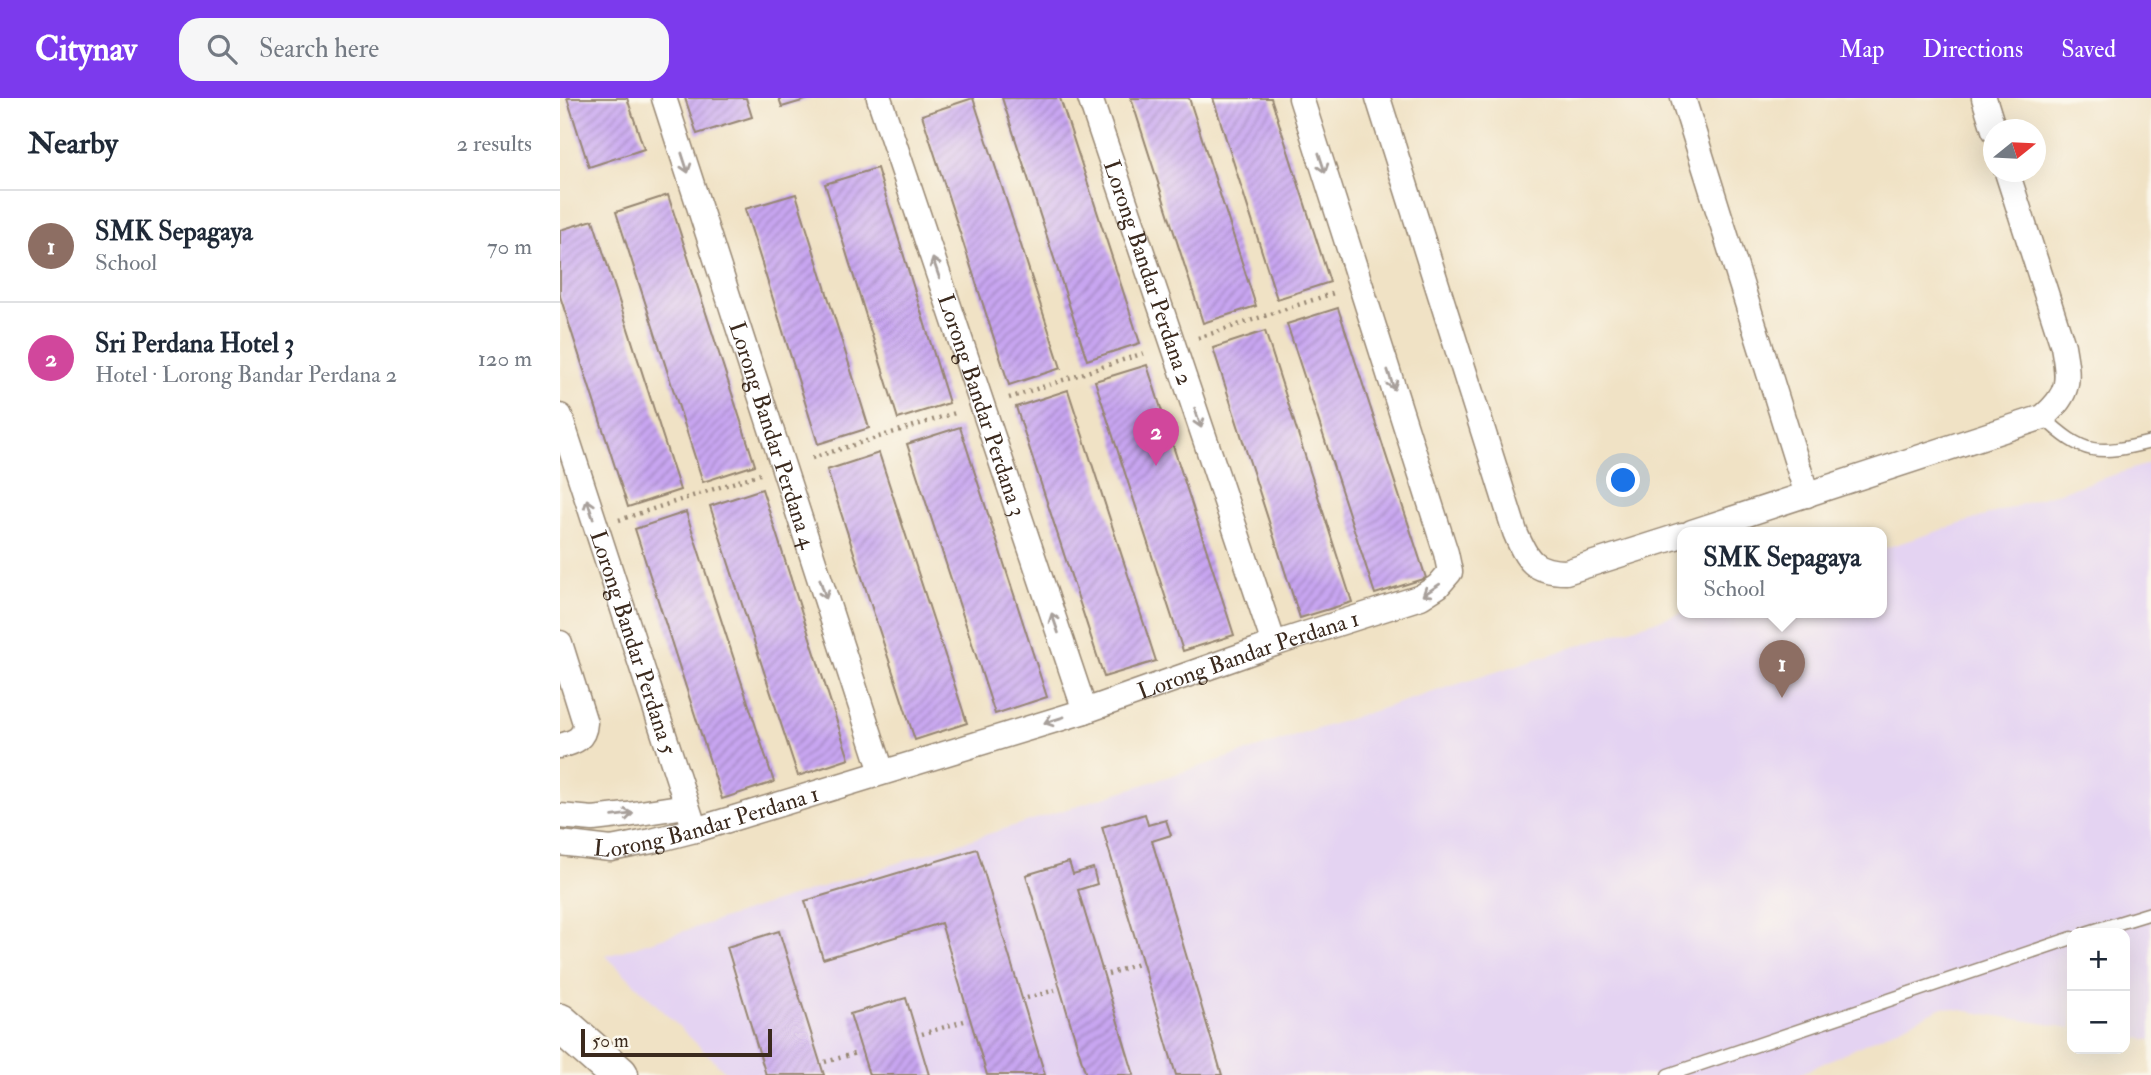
<!DOCTYPE html>
<meta charset="utf-8">
<style>
body{margin:0;font-family:"IM FELL Double Pica",serif;background:#f6f6f7;color:#1f2937}
.controls{position:absolute;right:21px;bottom:21px;display:grid;overflow:hidden;border-radius:14px;box-shadow:0 7px 28px #0002}
.controls button{width:63px;height:63px;display:grid;place-items:center;padding:0;border:0;border-bottom:2px solid #e0e1e3;background:#fff;color:#1f2937;font:35px sans-serif}
.compass{position:absolute;left:1423px;top:21px;width:63px;height:63px;border-radius:50%;background:#fff;box-shadow:0 7px 28px #0002;rotate:72deg}
.scale{position:absolute;left:21px;bottom:18px;width:191px;box-sizing:border-box;padding-left:7px;border:4px solid #3b2a1e;border-top:0;font-size:19px;line-height:24px;white-space:nowrap;color:#3b2a1e;-webkit-text-stroke:5px #fbf7ec;paint-order:stroke}
.you{position:absolute;left:1064px;top:383px;width:24px;height:24px;margin:-18px;border:5px solid #fff;border-radius:50%;background:#1a73e8;box-shadow:0 0 0 10px #1a73e833}
.badge{display:grid;place-items:center;width:46px;height:46px;border-radius:50%;background:#7c3aed;color:#fff;font-size:23px;font-weight:700}
.pin{position:absolute;translate:-50% -58px;filter:drop-shadow(0 2px 4px #0008)}
.pin::after{content:'';position:absolute;top:37px;width:24px;height:21px;background:inherit;clip-path:polygon(0 0,100% 0,50% 100%)}
.popup{position:absolute;left:1117px;top:429px;width:210px;height:91px;box-sizing:border-box;display:grid;place-content:center;border-radius:14px;background:#fff;filter:drop-shadow(0 2px 5px #0005);font-size:23px;white-space:nowrap;color:#747a83}
.popup b{font-size:26px;color:#1f2937}
.popup::after{content:'';position:absolute;left:50%;top:100%;margin-left:-14px;border:14px solid transparent;border-top-color:#fff}
.list{margin:0;padding:0;list-style:none}
h2{display:flex;justify-content:space-between;align-items:center;height:91px;margin:0;padding:0 28px;font-size:30px}
h2 small{font-size:23px;font-weight:400;color:#747a83}
.list li{display:grid;grid-template-columns:46px 1fr auto;gap:21px;align-items:center;box-sizing:border-box;height:112px;padding:0 28px;border-top:2px solid #e0e1e3}
.list b{display:block;font-size:26px;white-space:nowrap}
.list p{margin:0;font-size:23px;white-space:nowrap;color:#747a83}
.list em{font-size:23px;font-style:normal;color:#747a83}
.icon{flex:none;width:38px;height:38px;fill:none;stroke:currentColor;stroke-width:2;stroke-linecap:round;stroke-linejoin:round}
.map{position:relative;flex:none;width:1591px;height:977px;overflow:hidden}
header{display:flex;align-items:center;gap:42px;box-sizing:border-box;height:98px;padding:0 35px;background:#7c3aed;color:#fff}
header strong{font-size:33px}
nav{display:flex;gap:38px;margin-inline-start:auto;font-size:24px}
.search{width:490px;height:63px;background:#f6f6f7;display:flex;align-items:center;gap:18px;box-sizing:border-box;padding:0 24px;border-radius:21px;color:#747a83;font-size:26px}
main{display:flex}
aside{flex:1;background:#fff}
.map>svg:first-child{display:block}
</style>
<header>
<strong>Citynav</strong>
<div class="search"><svg class="icon" aria-label="search" viewBox="0 0 24 24"><circle cx="10" cy="10" r="6"/><path d="M15 15l6 6"/></svg>Search here</div>
<nav><a>Map</a><a>Directions</a><a>Saved</a></nav>
</header>
<main>
<aside>
<h2>Nearby<small>2 results</small></h2>
<ul class="list">
<li><span class="badge" style="background:#8d6e63">1</span><div><b>SMK Sepagaya</b><p>School</p></div><em>70 m</em></li>
<li><span class="badge" style="background:#d1479c">2</span><div><b>Sri Perdana Hotel 3</b><p>Hotel · Lorong Bandar Perdana 2</p></div><em>120 m</em></li>
</ul>
</aside>
<div class="map">
<svg width="1591" height="977" viewBox="0 0 1591 977">
<defs>
<pattern id="building-hatch" width="6" height="6" patternUnits="userSpaceOnUse" patternTransform="scale(1.75)"><rect width="6" height="6" fill="#c8a6f1"/><path d="M-1 1l2-2M0 6l6-6M5 7l2-2" fill="none" stroke="#a487c3"/></pattern>
</defs>
<rect width="100%" height="100%" fill="#fbf7ec"/>
<filter id="ink" filterUnits="userSpaceOnUse"><feTurbulence type="fractalNoise" baseFrequency=".0143" numOctaves="2"/><feDisplacementMap in="SourceGraphic" scale="14" xChannelSelector="R" yChannelSelector="G"/><feConvolveMatrix kernelMatrix="1 2 1 2 8 2 1 2 1" color-interpolation-filters="sRGB"/></filter>
<filter id="wash" filterUnits="userSpaceOnUse"><feTurbulence type="fractalNoise" baseFrequency=".00686" numOctaves="4" result="noise"/><feDisplacementMap in="SourceGraphic" scale="28" xChannelSelector="R" yChannelSelector="G"/><feGaussianBlur stdDeviation="1.57" result="paint"/><feColorMatrix in="noise" values="0 0 0 0 0 0 0 0 0 0 0 0 0 0 0 0 0 1.4 0 .05"/><feComposite in="paint" operator="in"/></filter>
<g filter="url(#wash)">
<rect width="100%" height="100%" fill="#f0e2c5"/>
<!-- built -->
<polygon fill="#e4d3f2" points="1591,365 1591,942 1565,938 1565,835 1512,835 1512,930 1383,909 1238,977 169,977 46,858 1124,514 1322,514 1322,451"/>
<g id="blocks">
<!-- building -->
<g fill="url(#building-hatch)">
<polygon points="7,0 67,0 84,51 29,69"/>
<polygon points="125,0 186,0 192,19 137,36"/>
<polygon points="219,0 249,0 249,1 222,9"/>
<polygon points="413,0 501,270 449,287 362,17"/>
<polygon points="442,0 500,0 580,245 527,262"/>
<polygon points="571,0 629,0 696,208 643,225"/>
<polygon points="653,0 711,0 770,184 717,201"/>
<polygon points="317,70 389,305 338,321 265,86"/>
<polygon points="236,96 309,330 258,346 185,111"/>
<polygon points="108,97 195,367 143,384 56,114"/>
<polygon points="33,122 120,392 68,409 0,198 0,132"/>
<polygon points="778,210 866,480 815,496 727,226"/>
<polygon points="705,233 792,504 740,520 653,250"/>
<polygon points="587,267 674,537 623,553 535,283"/>
<polygon points="508,292 596,563 544,579 456,309"/>
<polygon points="400,329 487,599 435,616 347,346"/>
<polygon points="319,355 407,625 355,642 267,372"/>
<polygon points="202,391 289,661 238,678 150,408"/>
<polygon points="126,414 214,684 162,701 75,431"/>
<polygon points="585,716 588,727 606,722 611,737 592,743 662,977 616,977 542,729"/>
<polygon points="417,751 485,977 427,977 381,825 263,861 245,803"/>
<polygon points="509,764 513,776 533,770 537,786 518,792 574,977 526,977 466,777"/>
<polygon points="219,833 264,977 206,977 167,849"/>
<polygon points="346,900 369,977 309,977 290,916"/>
</g>
</g>
</g>
<g filter="url(#ink)">
<use href="#blocks" fill-opacity="0" stroke="#968672" stroke-width="2"/>
<g fill="none" stroke-linecap="round" stroke-linejoin="round">
<defs>
<g id="lane">
<path d="M1483,319C1524,358 1538,357 1591,344"/>
<polyline points="1526,835 1591,815"/>
<polyline points="1108,977 1512,840"/>
</g>
<g id="street">
<path id="s1" d="M104,0L322,674"/>
<path id="s2" d="M319,0L525,613"/>
<path id="s3" d="M530,0L714,546"/>
<path d="M818,0L955,434C967,463 974,474 1006,474L1122,437"/>
<polyline points="1123,0 1247,397"/>
<polyline points="1424,0 1434,32"/>
<path id="s4" d="M0,318L135,732"/>
<path d="M1132,434L1483,319C1511,295 1509,282 1503,248L1447,74"/>
<path d="M0,545L25,625C24,641 15,644 0,648"/>
<polyline points="0,718 33,721 67,717 126,708"/>
<path id="s5" d="M0,745L51,751L92,743L135,732L525,613L714,546L861,499L878,488L890,474L886,455L741,0"/>
</g>
<polyline id="highway" points="0,925 59,977"/>
</defs>
<!-- lane casing -->
<use href="#lane" stroke="#968672" stroke-width="15"/>
<!-- street casing -->
<use href="#street" stroke="#968672" stroke-width="27"/>
<!-- highway casing -->
<use href="#highway" stroke="#968672" stroke-width="41"/>
<!-- path -->
<g stroke="#968672" stroke-width="4.5" stroke-dasharray="2 5" stroke-linecap="butt">
<polyline points="638,240 774,195"/>
<polyline points="449,300 587,254"/>
<polyline points="252,360 395,315"/>
<polyline points="59,422 200,376"/>
<polyline points="548,876 578,866"/>
<polyline points="467,900 495,892"/>
<polyline points="362,936 404,923"/>
<polyline points="265,964 297,955"/>
</g>
<!-- lane -->
<use href="#lane" stroke="#fff" stroke-width="12"/>
<!-- street -->
<use href="#street" stroke="#fff" stroke-width="24"/>
<!-- highway -->
<use href="#highway" stroke="#fff" stroke-width="38"/>
</g>
<!-- one-way arrows -->
<defs><path id="oneway-shaft" d="M-6 0H5M1.5-3L5.5 0L1.5 3" fill="none" stroke-width="1.6" stroke-linecap="round" stroke-linejoin="round" transform="scale(1.75)"/></defs>
<g stroke="#a79f9a">
<use href="#oneway-shaft" transform="translate(125 65) rotate(72)"/>
<use href="#oneway-shaft" transform="translate(762 65) rotate(72)"/>
<use href="#oneway-shaft" transform="translate(376 170) rotate(-109)"/>
<use href="#oneway-shaft" transform="translate(831 282) rotate(72)"/>
<use href="#oneway-shaft" transform="translate(638 320) rotate(71)"/>
<use href="#oneway-shaft" transform="translate(30 411) rotate(-108)"/>
<use href="#oneway-shaft" transform="translate(263 491) rotate(72)"/>
<use href="#oneway-shaft" transform="translate(871 492) rotate(146)"/>
<use href="#oneway-shaft" transform="translate(495 525) rotate(-109)"/>
<use href="#oneway-shaft" transform="translate(494 622) rotate(163)"/>
<use href="#oneway-shaft" transform="translate(63 717) rotate(-7)"/>
</g>
</g>
<g text-anchor="middle" dominant-baseline="central" stroke-width="7" stroke-linejoin="round" paint-order="stroke">
<!-- street labels -->
<g font-size="23" fill="#3b2a1e" stroke="#fbf7ec">
<text stroke="none"><textPath href="#s3" startOffset="184">Lorong Bandar Perdana 2</textPath></text>
<text stroke="none"><textPath href="#s2" startOffset="324">Lorong Bandar Perdana 3</textPath></text>
<text stroke="none"><textPath href="#s1" startOffset="354">Lorong Bandar Perdana 4</textPath></text>
<text stroke="none"><textPath href="#s4" startOffset="238">Lorong Bandar Perdana 5</textPath></text>
<text stroke="none"><textPath href="#s5" startOffset="718">Lorong Bandar Perdana 1</textPath></text>
<text stroke="none"><textPath href="#s5" startOffset="150">Lorong Bandar Perdana 1</textPath></text>
</g>
</g>
</svg>
<div class="controls">
<button>+</button>
<button>−</button>
</div>
<svg class="compass" viewBox="-18 -18 36 36"><path d="M0-13l5 13h-10z" fill="#e53935"/><path d="M0 13l5-13h-10z" fill="#747a83"/></svg>
<div class="scale">50 m</div>
<div class="you"></div>
<div class="pin badge" style="left:1222px;top:600px;background:#8d6e63">1</div>
<div class="popup"><b>SMK Sepagaya</b>School</div>
<div class="pin badge" style="left:596px;top:368px;background:#d1479c">2</div>
</div>
</main>
